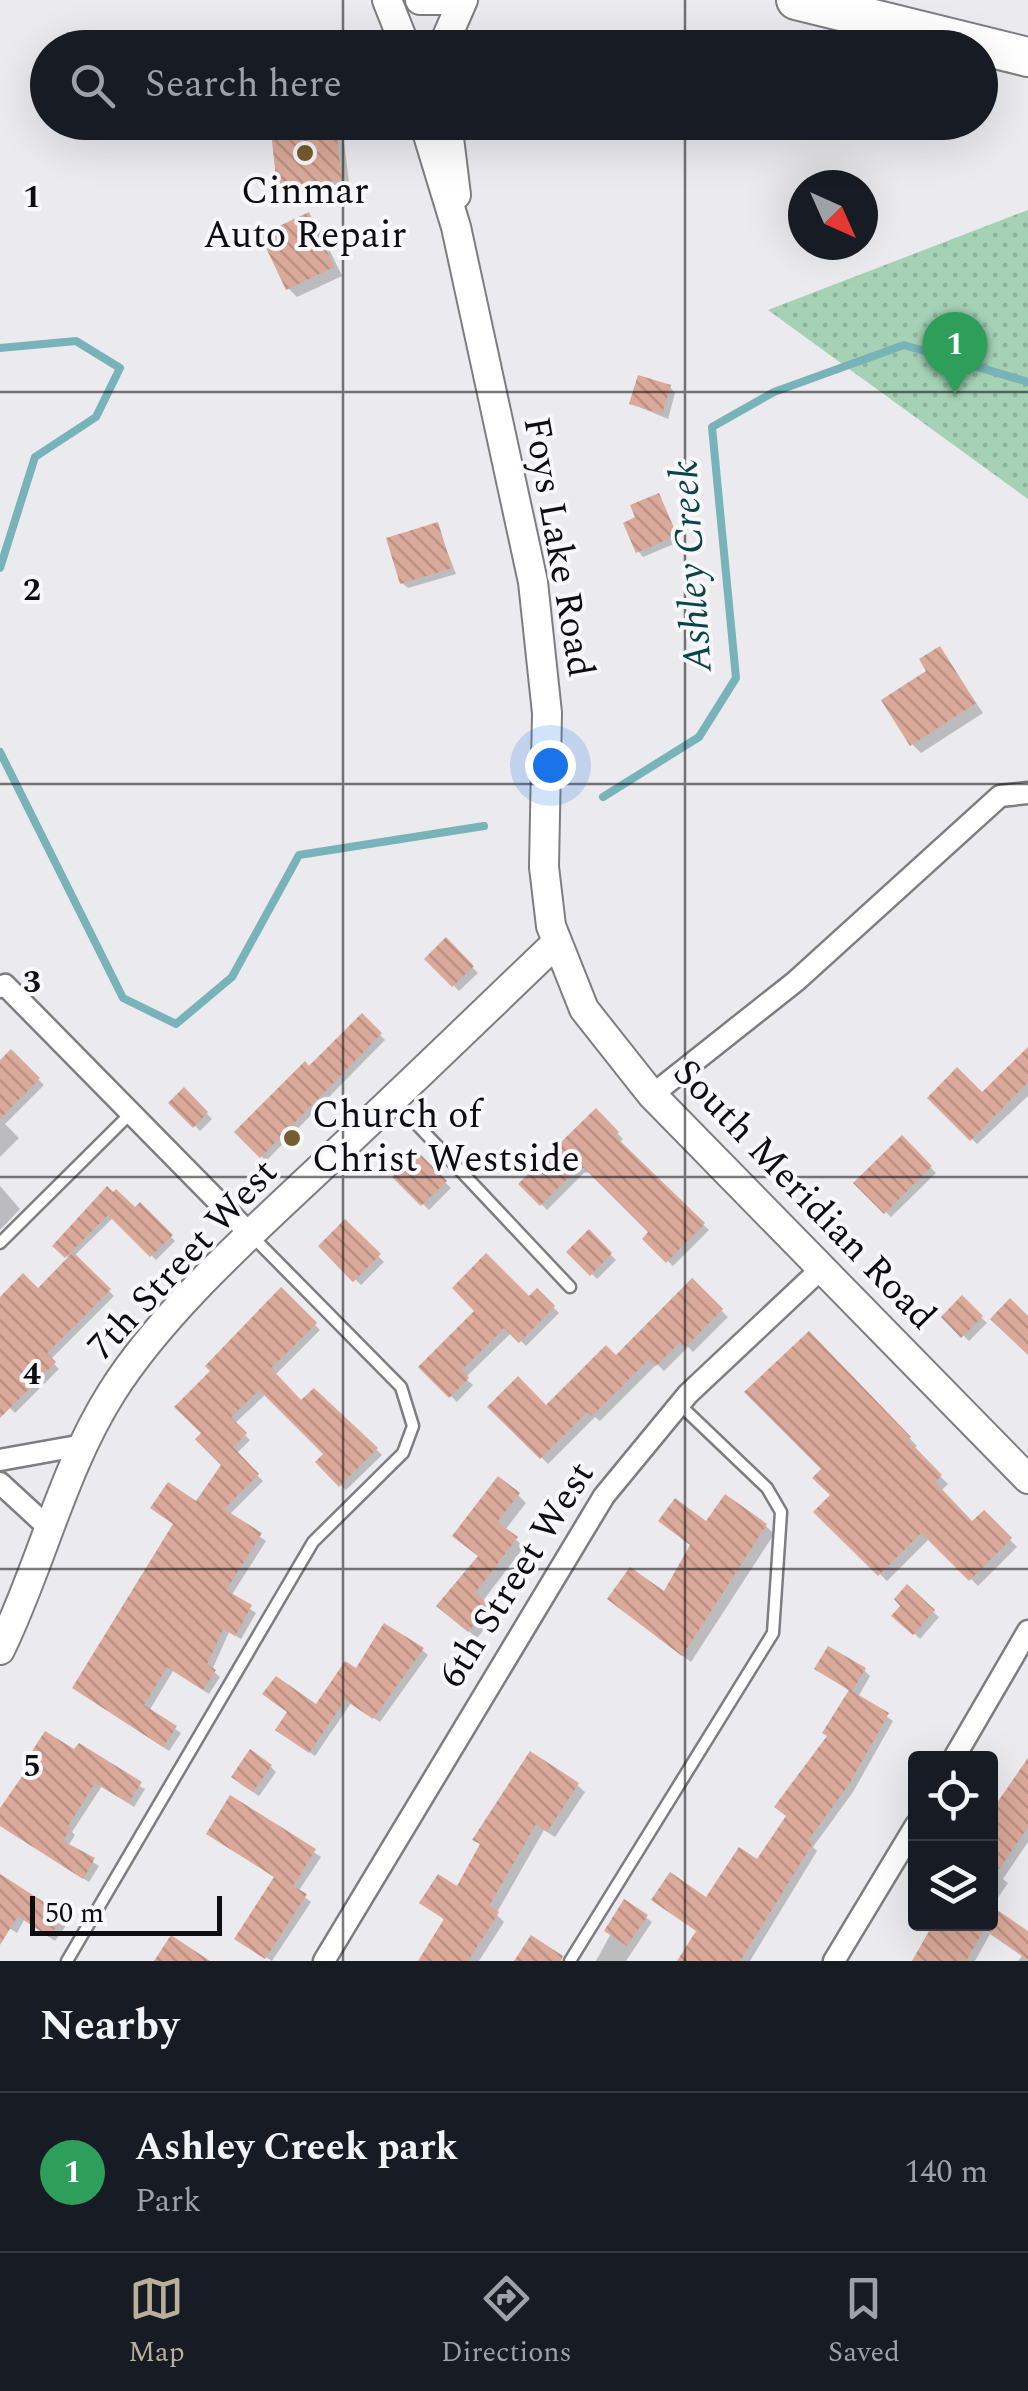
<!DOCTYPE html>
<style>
body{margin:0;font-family:Spectral,serif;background:#242831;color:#f1f3f6}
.controls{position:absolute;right:30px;bottom:30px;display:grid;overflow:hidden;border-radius:10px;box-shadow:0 10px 40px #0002}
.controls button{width:90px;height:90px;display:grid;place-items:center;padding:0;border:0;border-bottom:2px solid #363941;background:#171b24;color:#f1f3f6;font:50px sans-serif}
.compass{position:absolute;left:788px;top:170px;width:90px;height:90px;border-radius:50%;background:#171b24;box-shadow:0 10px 40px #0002;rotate:135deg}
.scale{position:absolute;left:30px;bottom:25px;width:192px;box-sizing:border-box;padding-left:10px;border:5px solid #0e0d0f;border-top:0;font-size:28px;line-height:35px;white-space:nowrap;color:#0e0d0f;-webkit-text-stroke:8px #f8f7fb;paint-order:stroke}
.you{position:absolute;left:550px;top:765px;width:35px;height:35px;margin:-25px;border:8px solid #fff;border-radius:50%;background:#1a73e8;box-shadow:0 0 0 15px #1a73e833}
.badge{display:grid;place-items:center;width:65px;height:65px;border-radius:50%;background:#b9b09c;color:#fff;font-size:32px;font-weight:700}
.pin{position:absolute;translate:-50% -82px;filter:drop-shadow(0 2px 5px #0008)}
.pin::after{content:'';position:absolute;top:52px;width:35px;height:30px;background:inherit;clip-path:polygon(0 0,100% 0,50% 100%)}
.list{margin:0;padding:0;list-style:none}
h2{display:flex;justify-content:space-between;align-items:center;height:130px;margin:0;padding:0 40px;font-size:42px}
h2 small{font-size:32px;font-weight:400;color:#9ea1a6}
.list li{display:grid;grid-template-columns:65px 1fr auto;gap:30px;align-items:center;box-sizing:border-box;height:160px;padding:0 40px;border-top:2px solid #363941}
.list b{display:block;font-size:38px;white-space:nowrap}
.list p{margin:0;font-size:32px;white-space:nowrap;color:#9ea1a6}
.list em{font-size:32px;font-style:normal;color:#9ea1a6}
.icon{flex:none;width:55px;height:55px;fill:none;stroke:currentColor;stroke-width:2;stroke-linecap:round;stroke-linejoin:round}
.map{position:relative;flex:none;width:1028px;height:1961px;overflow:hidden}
.search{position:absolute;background:#171b24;box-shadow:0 10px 40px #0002;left:30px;right:30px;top:30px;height:110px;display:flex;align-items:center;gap:25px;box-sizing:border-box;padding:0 35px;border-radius:55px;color:#9ea1a6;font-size:38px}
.sheet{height:290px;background:#171b24}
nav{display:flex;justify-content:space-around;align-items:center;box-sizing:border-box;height:140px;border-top:2px solid #363941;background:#171b24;font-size:28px;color:#9ea1a6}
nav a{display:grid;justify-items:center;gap:5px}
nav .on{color:#b9b09c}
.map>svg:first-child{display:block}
</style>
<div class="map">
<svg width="1028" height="1961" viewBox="0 0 1028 1961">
<defs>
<pattern id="park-dots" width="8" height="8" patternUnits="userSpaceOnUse" patternTransform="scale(2.5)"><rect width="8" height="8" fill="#a5d1b5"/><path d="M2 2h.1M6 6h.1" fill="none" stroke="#8db29a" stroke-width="1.8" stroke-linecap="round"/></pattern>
<pattern id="building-back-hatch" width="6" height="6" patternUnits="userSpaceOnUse" patternTransform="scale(2.5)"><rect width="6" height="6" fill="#daa999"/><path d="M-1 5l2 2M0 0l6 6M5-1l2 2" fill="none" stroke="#ba9083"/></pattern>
</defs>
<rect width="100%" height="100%" fill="#ebeaee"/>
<!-- park -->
<polygon fill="url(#park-dots)" points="1028,210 1028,499 768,310"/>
<!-- shadow -->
<g fill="#0003">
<polygon points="290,122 338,122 342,127 350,189 289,196 280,187"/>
<polygon points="308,215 317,224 342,276 297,297 288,288"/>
<polygon points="670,387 675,393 668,419 632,404"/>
<polygon points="658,496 681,541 643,557 638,551 638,519"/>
<polygon points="437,525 456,574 408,588 402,583"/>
<polygon points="939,649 983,713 921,753 912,744"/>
<polygon points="446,941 478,973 459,991 428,959"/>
<polygon points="362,1017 385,1040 266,1161 237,1132"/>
<polygon points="1028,1051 1028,1096 977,1144 930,1098 982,1096"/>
<polygon points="11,1053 44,1085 5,1124 19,1138 0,1157 0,1064"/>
<polygon points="184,1090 212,1119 200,1131 172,1103"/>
<polygon points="596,1112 623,1139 619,1143 709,1230 673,1266 645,1239 652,1232 592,1172 584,1173 547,1210 522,1184"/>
<polygon points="902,1139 936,1173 891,1217 857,1183"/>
<polygon points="417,1155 451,1188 429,1210 395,1177"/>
<polygon points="0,1186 20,1209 0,1230"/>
<polygon points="107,1190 135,1210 140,1206 175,1241 156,1260 114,1217 74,1256 114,1296 50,1360 59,1369 15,1413 0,1398 0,1300 38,1292 70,1259 56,1246"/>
<polygon points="345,1223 384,1262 361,1285 322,1246"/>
<polygon points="589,1233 616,1260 597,1279 570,1252"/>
<polygon points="692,1281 728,1317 693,1352 688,1347 664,1371 657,1364 600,1421 595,1417 548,1464 491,1407 546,1409 616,1359"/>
<polygon points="281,1291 320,1330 275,1375 302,1404 314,1391 382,1455 346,1490 318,1462 327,1454 266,1394 234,1424 250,1440 236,1454 263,1481 229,1515 266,1541 231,1596 256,1613 241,1639 229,1632 212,1670 220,1677 209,1694 173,1671 149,1711 181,1733 169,1751 81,1693 225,1465 205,1433 214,1371"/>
<polygon points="537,1291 559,1313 526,1346 512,1332 465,1378 473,1385 457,1402 421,1367"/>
<polygon points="962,1299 987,1323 969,1341 944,1317"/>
<polygon points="809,1334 917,1446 913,1450 948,1484 940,1492 972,1525 984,1513 1017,1547 978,1586 930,1538 887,1581 817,1512 833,1496 824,1469"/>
<polygon points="518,1495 526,1503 505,1530 524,1547 482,1602 496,1615 477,1638 447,1613 480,1557 463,1544"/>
<polygon points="707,1525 765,1525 774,1534 691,1662 618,1607 665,1594"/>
<polygon points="907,1588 939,1617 920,1639 895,1616 904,1606"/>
<polygon points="422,1650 428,1655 380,1722 351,1703 315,1756 284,1735 357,1671"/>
<polygon points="817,1669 864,1670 870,1676 858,1697 893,1721 853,1792 813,1847 817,1851 750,1961 680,1961 698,1932 707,1900 758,1863 789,1817 830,1737 851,1692"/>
<polygon points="75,1753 145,1789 134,1807 102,1786 72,1832 75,1835 68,1846 99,1866 89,1882 0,1824 0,1813"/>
<polygon points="1028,1758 1028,1842 1003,1879 1008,1883 991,1908 1028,1934 1028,1961 1018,1961 1022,1956 990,1934 975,1961 914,1961 935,1924 990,1924 990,1817"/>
<polygon points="270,1766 276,1772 259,1796 239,1783"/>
<polygon points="577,1785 585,1792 555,1837 544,1830 496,1914 504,1922 479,1961 421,1961 446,1921 422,1903 458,1889 482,1846 475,1840"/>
<polygon points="231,1799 321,1857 298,1892 311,1902 272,1961 237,1939 276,1878"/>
<polygon points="0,1883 68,1923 55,1941 24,1920 17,1933 0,1922"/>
<polygon points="627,1904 652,1922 626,1961 596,1961"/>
</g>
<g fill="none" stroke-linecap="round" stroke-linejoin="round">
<!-- stream -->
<g stroke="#77b3b9" stroke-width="8">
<polyline points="0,348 76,341 120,368 96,417 35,457 0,568"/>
<polyline points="0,752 123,998 176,1024 232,977 299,855 484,826"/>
<polyline points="603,797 699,737 736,678 712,427 774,392 904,345 1028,382"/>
</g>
</g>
<!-- building -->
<g fill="url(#building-back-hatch)">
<polygon points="270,122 335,122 342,180 277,188"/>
<polygon points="309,212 334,267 286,290 260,235"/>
<polygon points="638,375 671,385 662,414 629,404"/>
<polygon points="659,493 677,535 636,553 623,523 635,517 630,505"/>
<polygon points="438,522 452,568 400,584 386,538"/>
<polygon points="940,646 976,703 910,746 881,700 926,671 919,659"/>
<polygon points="446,937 474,966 452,987 424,959"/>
<polygon points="362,1013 382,1033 260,1158 234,1132 305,1061 309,1066"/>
<polygon points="1028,1047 1028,1082 970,1141 927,1098 957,1067 982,1092"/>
<polygon points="11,1049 40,1078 0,1119 0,1060"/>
<polygon points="184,1087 208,1112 193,1128 168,1103"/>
<polygon points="596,1108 619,1132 615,1136 705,1223 666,1263 642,1239 648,1232 584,1168 578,1168 540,1206 518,1184"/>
<polygon points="902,1135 932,1166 884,1214 853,1183"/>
<polygon points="417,1151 447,1181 421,1206 392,1177"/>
<polygon points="107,1186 113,1192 116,1189 135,1207 140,1202 173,1235 150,1257 108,1215 65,1258 52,1246"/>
<polygon points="345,1219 381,1254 353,1282 318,1246"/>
<polygon points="589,1229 612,1253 590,1276 566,1252"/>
<polygon points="73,1252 111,1289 47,1353 56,1362 0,1418 0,1297 23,1273 38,1288"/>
<polygon points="486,1253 529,1296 537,1288 555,1306 519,1343 504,1328 462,1370 469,1378 449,1398 418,1367 474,1311 452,1288"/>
<polygon points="692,1278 723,1309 685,1347 680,1342 656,1366 649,1359 592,1416 587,1412 540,1459 487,1407 518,1376 546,1405 606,1345 616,1355"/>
<polygon points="281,1287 317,1323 271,1368 301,1400 314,1388 378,1448 339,1487 315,1462 323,1454 259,1390 231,1417 247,1433 233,1447 259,1474 224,1509 262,1533 226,1590 252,1605 235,1636 223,1629 207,1664 216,1670 203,1690 167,1667 144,1705 177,1726 163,1747 72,1688 173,1524 150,1508 168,1482 196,1501 221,1465 195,1439 201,1433 174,1407 210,1371 205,1366"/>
<polygon points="962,1295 983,1316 961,1338 941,1317"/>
<polygon points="1010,1298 1028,1316 1028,1355 990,1319"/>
<polygon points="809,1331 911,1437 908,1440 942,1475 935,1482 972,1521 984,1510 1012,1538 969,1581 921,1533 878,1576 813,1512 830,1495 812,1478 821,1469 744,1392"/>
<polygon points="498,1476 520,1493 497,1522 518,1537 475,1593 490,1605 468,1632 436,1606 478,1556 452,1536"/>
<polygon points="725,1494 767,1524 682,1656 607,1599 630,1567 664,1591 690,1545 658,1521 675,1498 706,1521"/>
<polygon points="907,1584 935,1610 913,1635 891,1616 900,1606 894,1599"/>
<polygon points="384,1623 424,1648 373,1719 345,1700 309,1753 275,1730 287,1712 262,1694 276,1676 316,1704 345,1661 356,1668"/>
<polygon points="828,1646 866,1668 852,1691 889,1713 848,1786 808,1840 813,1843 740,1961 677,1961 696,1931 651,1900 670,1872 706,1897 739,1847 757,1859 786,1816 774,1807 827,1736 822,1733 849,1690 814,1669"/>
<polygon points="45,1731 74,1749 79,1743 142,1782 128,1803 95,1783 68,1826 71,1828 63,1841 95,1858 83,1879 0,1826 0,1808 30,1765 25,1762"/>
<polygon points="250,1749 272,1765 253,1792 231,1777"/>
<polygon points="530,1751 579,1783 547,1832 536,1824 489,1906 499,1912 468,1961 418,1961 444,1919 419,1903 438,1874 457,1886 480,1844 472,1840"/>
<polygon points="1028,1758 1028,1827 990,1882 990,1813"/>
<polygon points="230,1795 316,1849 293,1886 307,1894 265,1959 234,1939 274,1877 206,1834"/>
<polygon points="0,1874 64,1915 49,1937 18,1916 0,1945"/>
<polygon points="624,1899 648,1915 627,1946 604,1931"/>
<polygon points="990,1905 1028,1931 1028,1960 990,1933"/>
<polygon points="933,1924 987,1924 966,1961 912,1961"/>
<polygon points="171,1935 210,1961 154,1961"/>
<polygon points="531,1935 563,1956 561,1961 514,1961"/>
</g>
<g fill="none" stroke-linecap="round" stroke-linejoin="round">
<defs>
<g id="lane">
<polyline points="394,1100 570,1287"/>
<polyline points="0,1243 129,1115"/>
<polyline points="67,1961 313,1542 403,1453 413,1426 401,1387 252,1236"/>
<polyline points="570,1961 773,1633 781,1512 767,1488 679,1404"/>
</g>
<g id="street">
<polyline points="0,987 5,985 250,1234"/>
<polyline points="652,1095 796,981 1000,796 1028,793"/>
<polyline points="0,1460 83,1445"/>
<polyline points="0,1483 51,1530"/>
<polyline points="954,1758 1028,1631"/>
<polyline points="324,1961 604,1496 688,1394 822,1268"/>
<polyline points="834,1961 916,1825"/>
</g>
<g id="secondary">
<polyline points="387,0 406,48"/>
<polyline points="420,0 443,0"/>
<polyline points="442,48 463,0"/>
<polyline points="424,122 456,227 533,582 547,713 544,867 551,926 584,1009 652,1095 1028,1479"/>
<polyline points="447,122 456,195"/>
<path d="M0,1650C41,1566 62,1471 112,1392C162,1313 246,1238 314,1174C395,1098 476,1020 556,943"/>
</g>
<polyline id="highway" points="796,0 1028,57"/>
</defs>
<!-- lane casing -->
<use href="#lane" stroke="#7e7d81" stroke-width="15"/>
<!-- street casing -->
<use href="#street" stroke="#7e7d81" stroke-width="25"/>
<!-- secondary casing -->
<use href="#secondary" stroke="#7e7d81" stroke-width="32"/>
<!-- highway casing -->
<use href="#highway" stroke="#7e7d81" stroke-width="42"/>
<!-- lane -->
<use href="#lane" stroke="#fff" stroke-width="10"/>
<!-- street -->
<use href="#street" stroke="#fff" stroke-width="20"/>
<!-- secondary -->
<use href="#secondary" stroke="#fff" stroke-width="28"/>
<!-- highway -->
<use href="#highway" stroke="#fff" stroke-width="38"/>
</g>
<!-- grid -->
<path fill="none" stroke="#0e0d0f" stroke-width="2.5" stroke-opacity="0.55" d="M343,0V48M685,0V48M343,122V1961M685,122V1961M0,392H1028M0,784H1028M0,1177H1028M0,1569H1028"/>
<!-- markers -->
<g fill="#755d2d" stroke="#f8f7fb" stroke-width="4">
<circle cx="305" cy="153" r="10"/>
<circle cx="292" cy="1138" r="10"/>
</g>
<g text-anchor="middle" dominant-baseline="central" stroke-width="8" stroke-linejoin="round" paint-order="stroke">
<!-- poi labels -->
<g font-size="38" fill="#0e0d0f" stroke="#f8f7fb">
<text x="305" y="192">Cinmar<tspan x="305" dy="44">Auto Repair</tspan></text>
<text x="312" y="1116" text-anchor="start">Church of<tspan x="312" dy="44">Christ Westside</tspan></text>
</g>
<!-- street labels -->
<g font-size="38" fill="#0e0d0f" stroke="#f8f7fb">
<text transform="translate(558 547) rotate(80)">Foys Lake Road</text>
<text transform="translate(804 1195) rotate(46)">South Meridian Road</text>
<text transform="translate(183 1260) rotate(-47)">7th Street West</text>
<text transform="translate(517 1575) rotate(-58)">6th Street West</text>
</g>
<!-- water labels -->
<g font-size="40" font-style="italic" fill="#0b4449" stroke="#f8f7fb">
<text transform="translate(692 566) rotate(-94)">Ashley Creek</text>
</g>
</g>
<g font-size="32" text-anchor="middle" font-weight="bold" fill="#0e0d0f" stroke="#f8f7fb" stroke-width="8" stroke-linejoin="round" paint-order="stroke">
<text x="32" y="207">1</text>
<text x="32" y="600">2</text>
<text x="32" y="992">3</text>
<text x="32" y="1384">4</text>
<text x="32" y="1776">5</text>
</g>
</svg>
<div class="controls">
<button><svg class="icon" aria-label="locate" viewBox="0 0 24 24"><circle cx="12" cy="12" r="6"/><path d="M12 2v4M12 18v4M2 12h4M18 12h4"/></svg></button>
<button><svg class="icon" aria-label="layers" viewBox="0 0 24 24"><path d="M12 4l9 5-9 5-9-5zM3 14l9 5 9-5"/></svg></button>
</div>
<svg class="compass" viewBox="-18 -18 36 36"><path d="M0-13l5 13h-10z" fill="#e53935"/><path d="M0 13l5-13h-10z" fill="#9ea1a6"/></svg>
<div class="scale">50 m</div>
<div class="you"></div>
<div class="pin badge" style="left:955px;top:394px;background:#2e9e5b">1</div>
<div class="search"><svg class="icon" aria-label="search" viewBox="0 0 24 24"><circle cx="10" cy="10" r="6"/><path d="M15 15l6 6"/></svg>Search here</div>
</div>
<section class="sheet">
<h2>Nearby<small></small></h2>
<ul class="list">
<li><span class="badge" style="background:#2e9e5b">1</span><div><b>Ashley Creek park</b><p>Park</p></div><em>140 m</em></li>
</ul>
</section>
<nav>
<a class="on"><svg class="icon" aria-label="map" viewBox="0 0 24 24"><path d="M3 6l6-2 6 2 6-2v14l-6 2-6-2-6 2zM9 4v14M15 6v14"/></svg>Map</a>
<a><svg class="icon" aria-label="directions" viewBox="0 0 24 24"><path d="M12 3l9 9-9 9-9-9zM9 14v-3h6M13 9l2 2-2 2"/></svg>Directions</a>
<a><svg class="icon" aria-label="saved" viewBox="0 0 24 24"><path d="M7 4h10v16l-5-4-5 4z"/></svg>Saved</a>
</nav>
